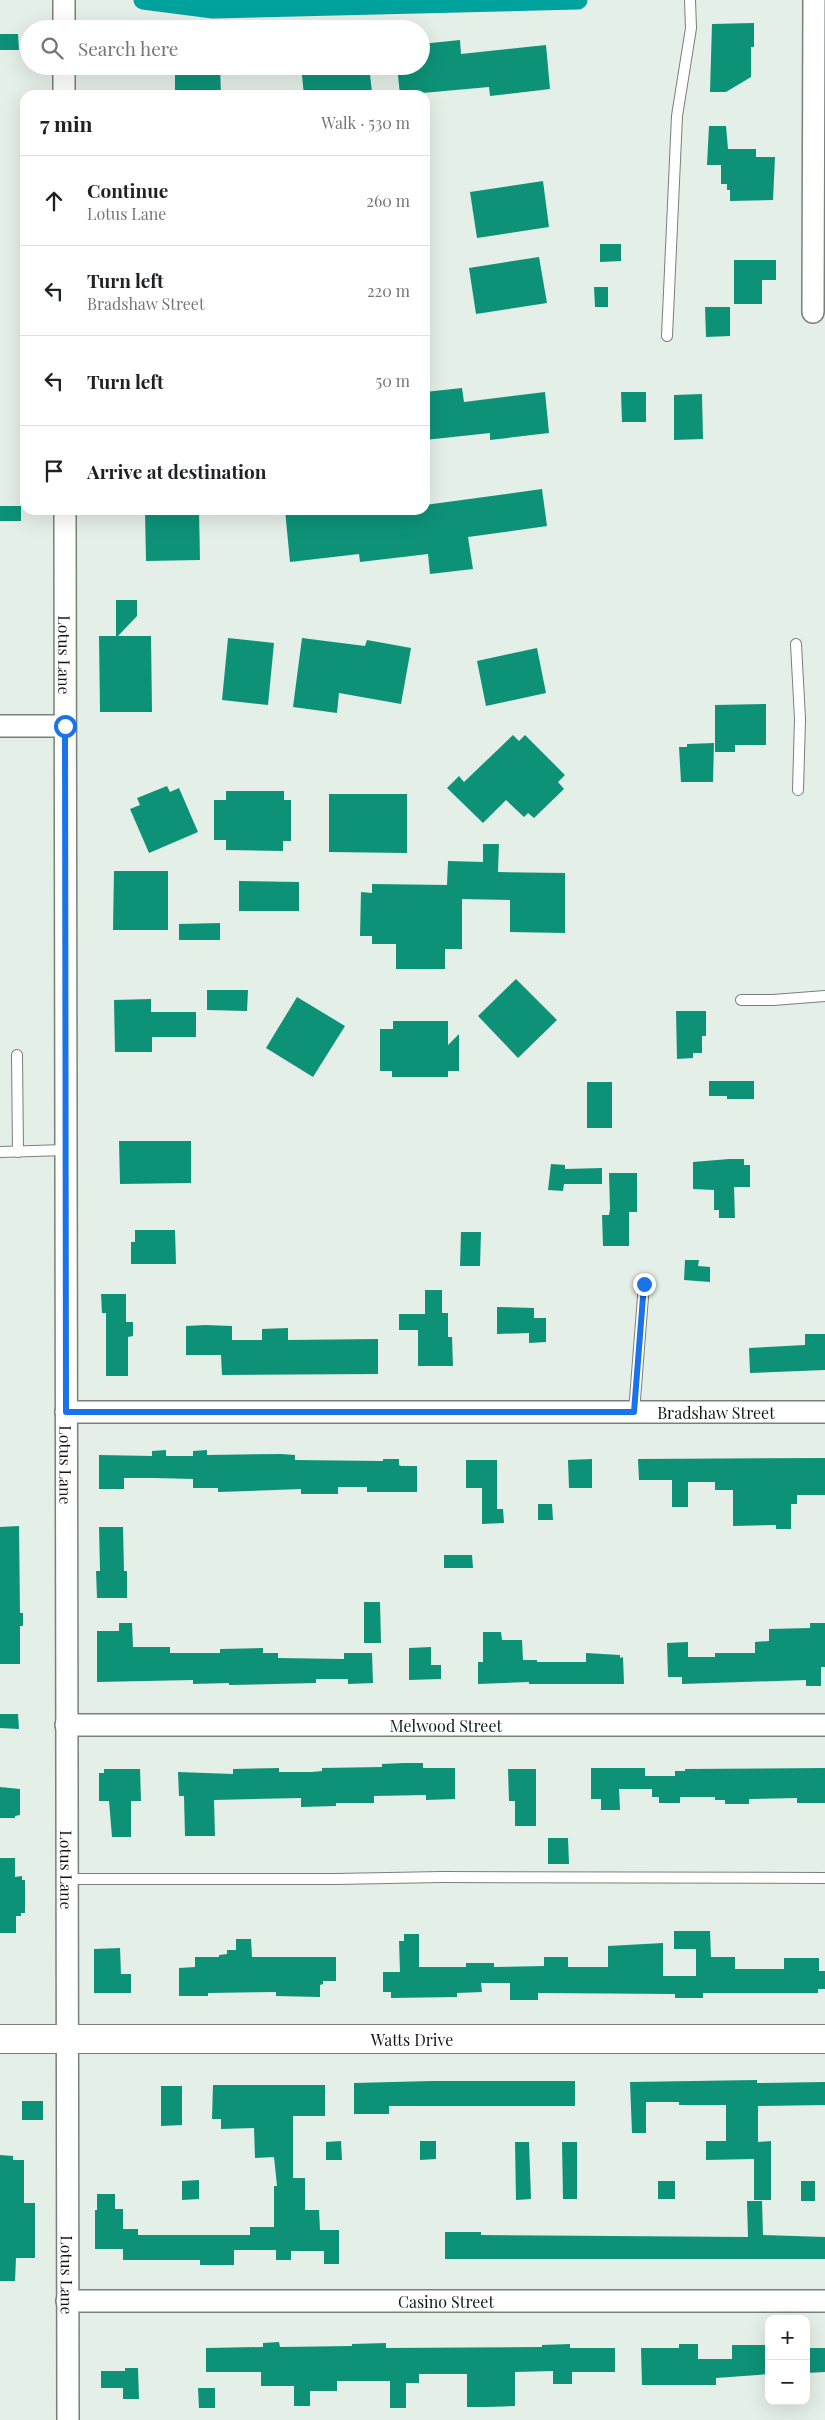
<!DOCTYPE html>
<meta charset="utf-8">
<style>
body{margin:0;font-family:"Playfair Display",serif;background:#f2f2f2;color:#202124}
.controls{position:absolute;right:15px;bottom:15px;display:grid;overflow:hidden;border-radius:10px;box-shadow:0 5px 20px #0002}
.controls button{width:45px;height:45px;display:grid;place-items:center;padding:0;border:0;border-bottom:1px solid #e0e0e0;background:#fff;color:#202124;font:25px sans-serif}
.stop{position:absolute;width:15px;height:15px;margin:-11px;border:4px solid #1a73e8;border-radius:50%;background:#fff}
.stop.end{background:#1a73e8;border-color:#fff;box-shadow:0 1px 5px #0008}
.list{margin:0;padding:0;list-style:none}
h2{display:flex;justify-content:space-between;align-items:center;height:65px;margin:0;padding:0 20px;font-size:21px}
h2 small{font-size:16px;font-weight:400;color:#757577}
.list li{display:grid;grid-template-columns:32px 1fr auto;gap:15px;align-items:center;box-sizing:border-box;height:90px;padding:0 20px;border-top:1px solid #e0e0e0}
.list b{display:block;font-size:19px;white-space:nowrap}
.list p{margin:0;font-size:16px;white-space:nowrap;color:#757577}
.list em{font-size:16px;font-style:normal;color:#757577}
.icon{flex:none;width:28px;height:28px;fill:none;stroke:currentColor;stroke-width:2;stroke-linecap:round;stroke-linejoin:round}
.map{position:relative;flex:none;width:825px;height:2420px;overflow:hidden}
.search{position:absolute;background:#fff;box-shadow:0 5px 20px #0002;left:20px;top:20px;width:410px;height:55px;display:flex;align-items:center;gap:12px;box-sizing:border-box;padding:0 18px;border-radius:28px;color:#757577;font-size:19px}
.panel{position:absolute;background:#fff;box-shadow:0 5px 20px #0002;left:20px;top:90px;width:410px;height:425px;border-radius:15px}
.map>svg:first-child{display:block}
</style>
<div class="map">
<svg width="825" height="2420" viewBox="0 0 825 2420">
<rect width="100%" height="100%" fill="#e4efe7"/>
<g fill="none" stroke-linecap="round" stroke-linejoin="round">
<!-- canal -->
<polyline stroke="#00a29e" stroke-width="19" points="143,0 213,9 578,0"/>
</g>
<!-- building -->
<g fill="#0d9278">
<polygon points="754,23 754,47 751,47 751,77 726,92 710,92 712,24"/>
<polygon points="0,34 18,34 19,50 0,50"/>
<polygon points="460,40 461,54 546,45 550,89 490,96 489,87 400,95 397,66 421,66 421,44"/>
<polygon points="175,66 220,66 221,95 175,95"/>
<polygon points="301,66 369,66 372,92 304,95"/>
<polygon points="709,126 726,126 728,149 756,149 756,157 775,157 773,200 730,201 730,190 727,190 727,184 721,184 721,165 707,165"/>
<polygon points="543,181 549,227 477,238 470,192"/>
<polygon points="600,244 621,244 621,261 600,262"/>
<polygon points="539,257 547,303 476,314 469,268"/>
<polygon points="734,260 776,260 776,280 762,280 762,304 734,304"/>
<polygon points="594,287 608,287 608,307 595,307"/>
<polygon points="705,307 730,307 730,336 706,337"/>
<polygon points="462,388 464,402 545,392 549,433 490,440 490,433 425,440 425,392"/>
<polygon points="621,392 646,392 646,422 622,422"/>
<polygon points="702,394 703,439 674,440 674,395"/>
<polygon points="542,489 547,526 468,537 473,569 430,574 428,554 360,562 359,554 290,562 285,510 425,510 425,505"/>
<rect x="0" y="506" width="21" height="15"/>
<polygon points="145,510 199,510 200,560 146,561"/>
<polygon points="116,600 137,600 137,616 118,636 151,636 152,712 100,712 99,636 116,636"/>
<polygon points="228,638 274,643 268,705 222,700"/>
<polygon points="302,638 365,646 367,640 411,648 401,704 339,693 337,713 293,707"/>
<polygon points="537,648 546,693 486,706 477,661"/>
<polygon points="766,704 766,745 735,745 735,752 715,752 715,705"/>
<polygon points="513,735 519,741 525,735 565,775 558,782 564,789 534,818 528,813 524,817 506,800 483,823 447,788 459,776 464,782"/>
<polygon points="714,743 713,782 681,782 679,747 687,747 687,744"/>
<polygon points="167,786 170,792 179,788 198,832 149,853 130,809 140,805 137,798"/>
<polygon points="226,791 284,791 284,800 291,800 291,841 283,841 283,851 226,850 226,840 214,840 214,800 226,800"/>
<polygon points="329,794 407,794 407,853 329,852"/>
<polygon points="483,844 499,844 498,872 565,873 565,933 510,932 510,900 462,899 462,949 445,949 445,969 396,969 396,944 372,944 372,936 360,936 361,892 372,893 372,884 447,885 448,861 483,862"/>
<polygon points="114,871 168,871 168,930 113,930"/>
<polygon points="239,881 299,882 299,911 239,911"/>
<polygon points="220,923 220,940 179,940 179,924"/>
<polygon points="516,979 557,1020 518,1058 478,1016"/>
<polygon points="207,990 248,990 247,1011 207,1010"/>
<polygon points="297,997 345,1026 313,1077 266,1048"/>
<polygon points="151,999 151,1012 196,1012 196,1037 152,1037 152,1052 115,1052 114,1000"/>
<polygon points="676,1011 706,1011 706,1036 702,1036 702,1053 693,1053 693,1058 677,1059"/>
<polygon points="393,1021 448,1021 448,1045 459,1034 459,1071 448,1071 448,1077 392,1077 392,1071 380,1071 380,1029 393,1029"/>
<polygon points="709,1081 754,1081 754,1099 727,1099 727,1096 709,1096"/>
<rect x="587" y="1082" width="25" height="46"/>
<polygon points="119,1141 191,1141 191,1183 120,1184"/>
<polygon points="729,1159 744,1159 744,1165 750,1165 750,1187 734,1187 735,1218 719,1218 719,1210 714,1210 714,1190 693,1189 693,1162"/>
<polygon points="551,1164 565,1165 565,1169 602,1168 602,1184 564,1184 563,1191 548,1190"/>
<polygon points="609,1173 637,1173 637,1212 629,1212 629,1246 603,1246 602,1215 609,1215 610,1209"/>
<polygon points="135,1230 175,1230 176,1264 131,1264 131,1242 135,1242"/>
<polygon points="461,1232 481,1232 480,1266 460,1266"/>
<polygon points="685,1260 699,1260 698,1266 710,1267 710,1282 684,1280"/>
<polygon points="425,1290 442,1290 442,1313 448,1313 448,1337 452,1337 453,1366 418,1366 418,1330 399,1330 399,1314 425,1314"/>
<polygon points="101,1294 126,1294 126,1322 133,1322 133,1336 128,1337 128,1376 106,1376 106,1313 102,1313"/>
<polygon points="497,1307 534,1308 534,1318 546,1318 546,1342 529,1343 529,1333 497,1334"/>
<polygon points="205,1325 232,1326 232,1340 262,1340 262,1329 288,1328 288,1340 378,1339 378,1374 222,1375 221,1355 186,1355 186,1326"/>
<polygon points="805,1334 825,1334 825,1370 750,1373 749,1348 805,1345"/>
<polygon points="166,1450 166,1456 193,1456 193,1451 207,1450 207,1455 281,1454 295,1455 295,1460 383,1461 383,1459 399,1459 399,1465 401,1466 417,1466 417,1492 367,1492 367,1487 338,1487 338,1494 301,1494 301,1489 218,1492 218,1488 193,1488 193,1479 154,1478 124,1478 124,1489 99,1489 99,1455 152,1456 152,1451"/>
<polygon points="825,1458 825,1495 797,1495 797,1504 791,1504 791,1529 776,1529 776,1525 733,1526 733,1490 715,1490 715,1482 688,1482 688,1507 672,1507 672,1480 639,1480 638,1459"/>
<polygon points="592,1459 592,1488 569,1488 568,1460"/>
<polygon points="466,1460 497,1460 497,1509 503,1509 504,1523 482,1524 482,1488 466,1488"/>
<polygon points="538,1504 552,1504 553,1520 538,1520"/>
<polygon points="19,1526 20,1613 23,1613 23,1626 20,1626 20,1664 0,1664 0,1527"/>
<polygon points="99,1527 123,1527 124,1571 127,1571 127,1598 97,1598 96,1571 100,1571"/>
<polygon points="444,1555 472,1555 473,1568 444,1568"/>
<polygon points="364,1602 380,1602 381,1643 364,1643"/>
<polygon points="119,1623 132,1623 133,1647 170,1647 170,1653 220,1653 220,1649 263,1648 263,1653 278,1653 278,1658 344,1659 344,1653 372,1653 373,1683 348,1684 348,1679 316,1679 316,1683 229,1685 229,1683 193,1684 193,1680 97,1682 97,1631 119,1631"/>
<polygon points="810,1623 825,1623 825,1667 821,1667 821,1686 806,1686 806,1680 682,1684 682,1677 668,1677 667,1643 688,1642 688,1657 715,1657 715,1653 755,1653 755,1642 769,1641 769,1629 810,1628"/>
<polygon points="483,1632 501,1632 502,1640 522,1640 523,1660 537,1660 537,1662 586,1662 586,1653 620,1655 620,1658 623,1657 624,1684 529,1684 529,1682 478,1684 478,1662 483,1662"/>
<polygon points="431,1647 431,1665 441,1665 441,1679 409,1680 409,1648"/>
<polygon points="0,1714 18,1714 19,1729 0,1728"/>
<polygon points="404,1763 423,1763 423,1768 455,1768 455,1799 426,1800 426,1795 374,1796 374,1803 336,1803 336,1806 301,1807 301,1798 214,1800 215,1836 185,1836 184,1796 179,1796 178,1772 233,1774 233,1769 279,1768 279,1772 312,1772 322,1771 322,1768 382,1767 382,1764"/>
<polygon points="591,1768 645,1768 645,1776 675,1776 675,1771 685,1771 685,1769 825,1768 825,1803 797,1803 797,1798 749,1799 749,1804 725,1804 725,1800 715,1800 715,1797 680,1797 680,1803 659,1803 659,1797 652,1797 652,1789 619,1789 620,1810 601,1810 601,1799 591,1799"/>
<polygon points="104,1769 140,1769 141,1801 131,1801 131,1837 112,1837 109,1801 99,1801 99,1773 104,1773"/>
<polygon points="508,1769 536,1769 536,1826 515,1826 515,1801 509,1801"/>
<polygon points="0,1787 20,1789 20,1815 15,1816 15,1818 0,1818"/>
<polygon points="548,1838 568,1838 569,1864 548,1864"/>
<polygon points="0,1858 15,1858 15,1877 22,1876 22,1880 25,1880 25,1913 21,1913 21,1916 16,1916 16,1933 0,1933"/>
<polygon points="674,1931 710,1931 711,1957 735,1957 735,1969 784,1969 784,1958 819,1958 819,1971 825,1971 825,1989 818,1989 818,1993 703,1993 703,1998 675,1998 675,1994 538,1993 538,2000 510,2000 510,1983 481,1983 482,1992 457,1993 457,1997 391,1998 391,1992 383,1992 383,1972 400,1972 399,1941 404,1941 404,1934 419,1934 419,1967 466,1967 466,1963 494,1963 494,1967 544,1966 544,1957 568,1957 568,1967 608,1967 608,1946 663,1943 663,1976 696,1976 696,1949 674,1949"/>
<polygon points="236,1939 251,1939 252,1957 336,1957 336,1981 323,1981 323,1984 320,1985 320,1997 276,1996 276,1992 208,1993 208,1996 179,1996 179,1968 195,1967 195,1957 219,1957 219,1955 227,1954 227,1950 236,1950"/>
<polygon points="120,1948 121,1974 131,1974 131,1993 94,1993 94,1949"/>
<polygon points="757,2080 757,2083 825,2082 825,2105 758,2106 758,2142 771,2141 771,2200 754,2200 754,2159 706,2160 706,2141 726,2141 726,2105 679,2105 679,2102 646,2102 646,2133 632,2133 630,2082"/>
<polygon points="431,2081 575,2081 575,2106 389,2106 389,2114 354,2114 354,2083"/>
<polygon points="213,2085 325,2085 325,2116 293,2116 293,2178 305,2178 305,2210 319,2210 320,2230 339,2230 339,2264 324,2264 324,2251 291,2251 291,2260 276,2260 276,2250 234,2250 234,2265 200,2265 200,2260 123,2260 123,2249 95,2249 95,2210 97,2210 97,2194 115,2194 115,2209 123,2209 123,2229 138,2229 138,2235 250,2235 250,2227 274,2227 274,2186 277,2186 274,2157 255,2158 254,2128 221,2129 221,2119 212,2119"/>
<polygon points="161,2086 182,2086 182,2125 161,2126"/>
<rect x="22" y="2101" width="21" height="19"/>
<polygon points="341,2141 342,2160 326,2160 326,2142"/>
<polygon points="420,2141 436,2141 436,2159 420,2160"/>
<polygon points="515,2142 529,2142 531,2199 516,2200"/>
<polygon points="562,2142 577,2142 577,2199 563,2199"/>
<polygon points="0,2155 13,2156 13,2160 24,2160 24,2203 35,2203 35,2258 16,2258 15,2281 0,2281"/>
<polygon points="199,2180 199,2199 182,2200 182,2181"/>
<rect x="658" y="2181" width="17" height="18"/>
<rect x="801" y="2181" width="14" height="20"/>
<polygon points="747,2201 762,2201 763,2235 825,2237 825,2259 445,2259 445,2232 481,2232 481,2235 748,2237"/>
<polygon points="279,2342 280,2347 352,2346 352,2344 386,2343 386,2348 542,2347 542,2345 570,2344 570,2348 615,2348 615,2372 572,2372 572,2384 553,2384 553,2371 515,2372 515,2406 486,2407 467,2407 467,2374 419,2374 419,2383 406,2383 406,2408 390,2408 390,2381 337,2381 337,2391 310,2391 310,2406 294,2406 294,2386 261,2386 261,2372 206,2372 206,2348 263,2347 263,2343"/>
<polygon points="679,2344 698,2344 698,2359 732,2359 732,2345 769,2345 769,2374 716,2378 716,2385 642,2385 641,2348 679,2348"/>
<polygon points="806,2348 825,2348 825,2372 806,2373"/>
<polygon points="125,2368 138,2368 139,2399 123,2399 123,2388 101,2388 101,2371 125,2371"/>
<polygon points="198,2388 215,2388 215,2408 199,2408"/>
</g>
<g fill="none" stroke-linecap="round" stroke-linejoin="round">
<defs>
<g id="lane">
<polyline points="667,336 677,116 691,28 690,0"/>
<polyline points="796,644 800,719 798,790"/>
<polyline points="741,1000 773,1000 825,996"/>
<polyline points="17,1055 18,1152"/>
<polyline points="0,1152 66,1150"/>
<polyline points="634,1412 644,1284"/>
<polyline points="67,1879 335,1879 442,1877 825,1878"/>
</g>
<g id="street">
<polyline points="64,0 64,29"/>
<polyline points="64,66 64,95"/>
<polyline points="813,312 814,0"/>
<path id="s1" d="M65,510L68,2420"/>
<polyline points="0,726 65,726"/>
<path id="s2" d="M66,1412H825"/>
<path id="s3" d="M66,1725H825"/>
<path id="s4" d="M67,2301H825"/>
</g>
<g id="secondary">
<path id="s5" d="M0,2039H825"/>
</g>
</defs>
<!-- lane casing -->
<use href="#lane" stroke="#77817a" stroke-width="12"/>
<!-- street casing -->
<use href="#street" stroke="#77817a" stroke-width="24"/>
<!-- secondary casing -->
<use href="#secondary" stroke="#77817a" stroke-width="30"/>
<!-- lane -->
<use href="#lane" stroke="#fff" stroke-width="10"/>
<!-- street -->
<use href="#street" stroke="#fff" stroke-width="21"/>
<!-- secondary -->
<use href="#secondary" stroke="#fff" stroke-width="28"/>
</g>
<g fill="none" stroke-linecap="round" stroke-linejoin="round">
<!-- route -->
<polyline stroke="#1a73e8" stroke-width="6" points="65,726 66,1412 634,1412 644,1284"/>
</g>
<g text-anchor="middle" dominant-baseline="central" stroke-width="5" stroke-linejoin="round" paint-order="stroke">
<!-- street labels -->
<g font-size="16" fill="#131714" stroke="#e4efe7">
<text stroke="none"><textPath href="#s1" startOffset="145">Lotus Lane</textPath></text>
<text stroke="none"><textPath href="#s2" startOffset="650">Bradshaw Street</textPath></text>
<text stroke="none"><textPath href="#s1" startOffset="955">Lotus Lane</textPath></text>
<text stroke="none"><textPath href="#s3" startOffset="380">Melwood Street</textPath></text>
<text stroke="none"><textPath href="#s1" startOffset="1360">Lotus Lane</textPath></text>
<text stroke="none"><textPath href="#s5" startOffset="412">Watts Drive</textPath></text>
<text stroke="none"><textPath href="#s1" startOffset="1765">Lotus Lane</textPath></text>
<text stroke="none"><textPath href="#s4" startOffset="379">Casino Street</textPath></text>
</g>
</g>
</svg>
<div class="controls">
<button>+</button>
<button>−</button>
</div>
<div class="stop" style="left:65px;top:726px"></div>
<div class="stop end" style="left:644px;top:1284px"></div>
<div class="search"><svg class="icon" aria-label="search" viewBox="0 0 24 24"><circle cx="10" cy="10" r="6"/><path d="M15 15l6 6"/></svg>Search here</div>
<section class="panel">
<h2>7 min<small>Walk · 530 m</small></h2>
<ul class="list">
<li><svg class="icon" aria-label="ahead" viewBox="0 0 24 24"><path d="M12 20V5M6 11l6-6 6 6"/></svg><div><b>Continue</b><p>Lotus Lane</p></div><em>260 m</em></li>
<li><svg class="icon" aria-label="left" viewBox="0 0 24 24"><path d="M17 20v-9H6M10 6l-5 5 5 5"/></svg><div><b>Turn left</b><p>Bradshaw Street</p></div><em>220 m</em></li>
<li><svg class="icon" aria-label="left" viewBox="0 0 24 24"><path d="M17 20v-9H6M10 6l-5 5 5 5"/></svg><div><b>Turn left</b></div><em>50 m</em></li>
<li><svg class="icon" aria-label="arrive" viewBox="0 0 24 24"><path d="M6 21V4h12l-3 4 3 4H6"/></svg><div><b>Arrive at destination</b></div></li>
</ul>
</section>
</div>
